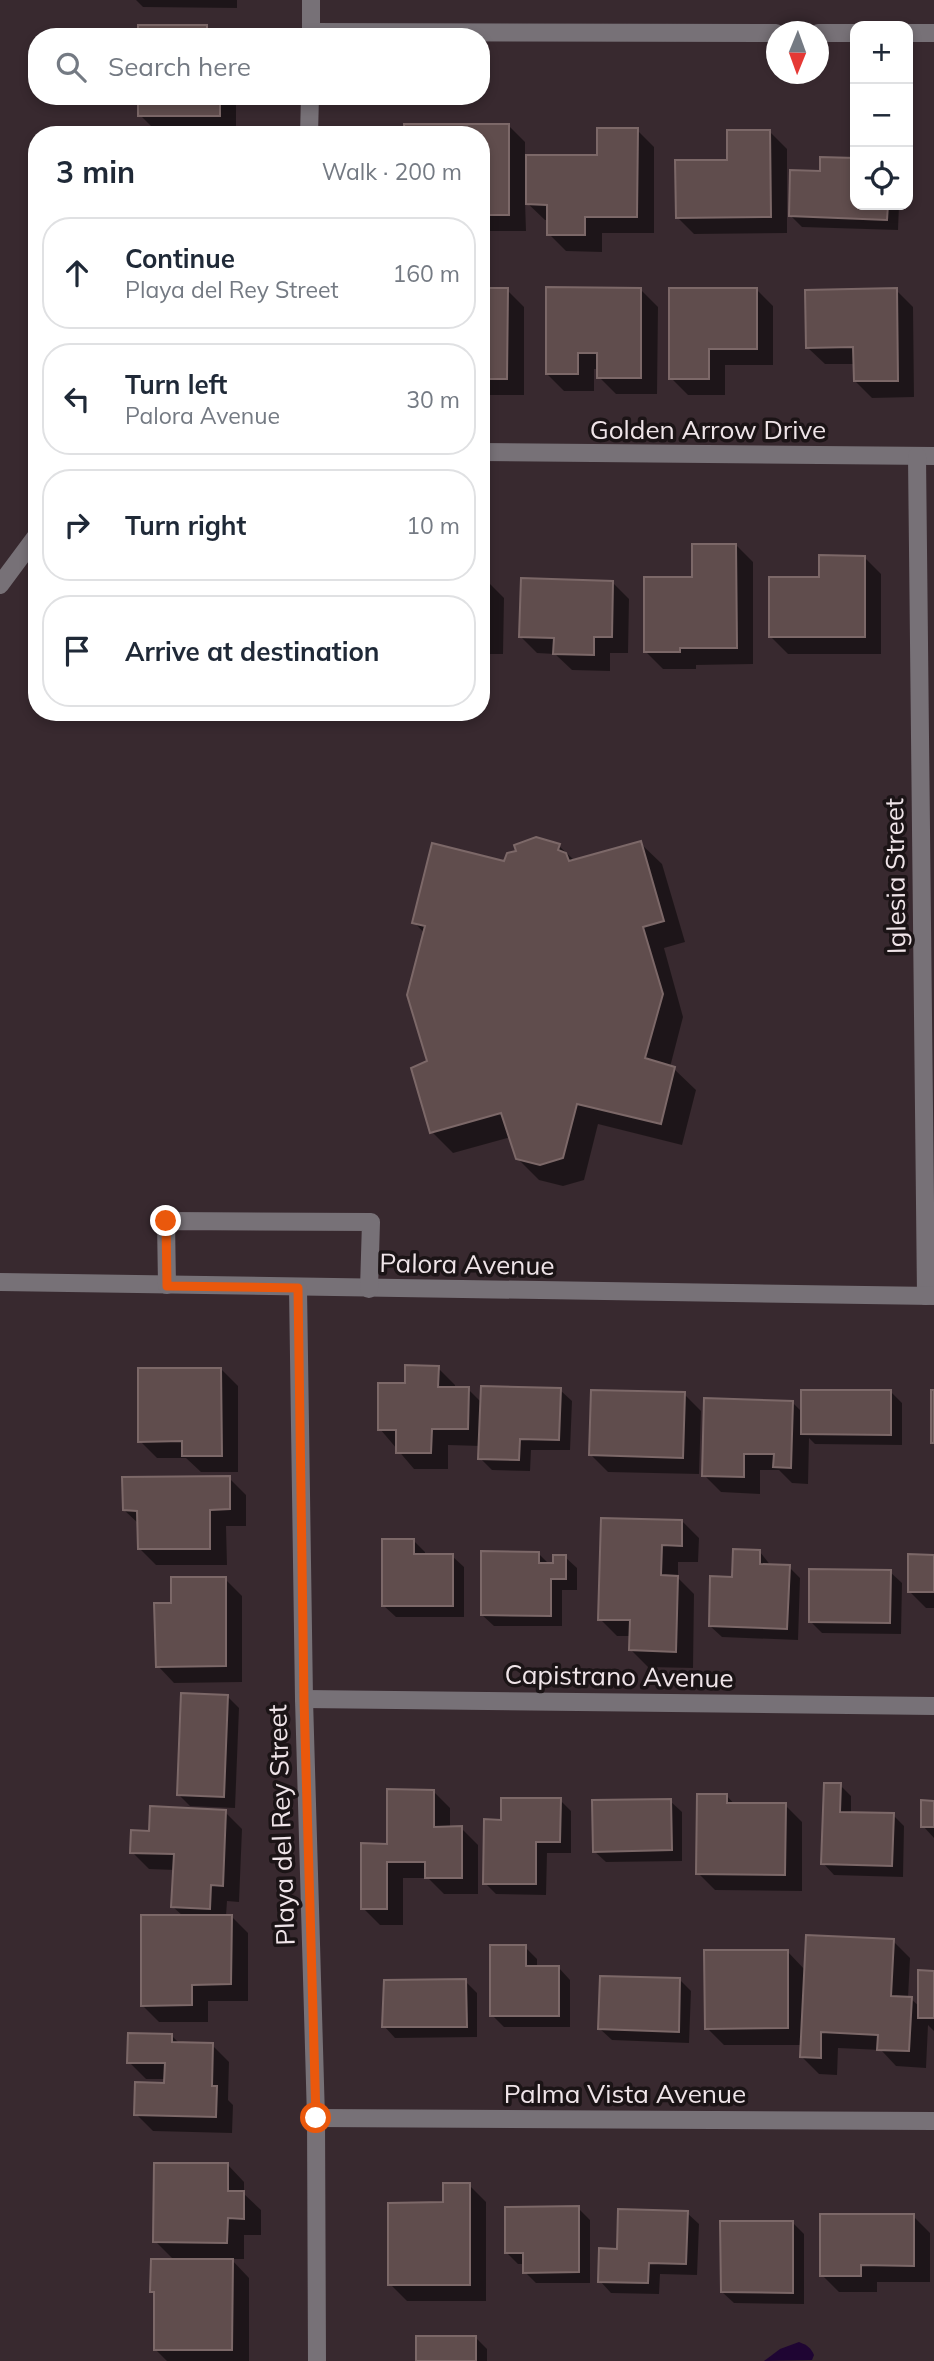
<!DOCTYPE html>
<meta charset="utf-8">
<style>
body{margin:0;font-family:Mulish,sans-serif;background:#f2f2f3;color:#1f2937}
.controls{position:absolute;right:21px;top:21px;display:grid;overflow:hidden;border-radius:14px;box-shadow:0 4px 10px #0003}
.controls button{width:63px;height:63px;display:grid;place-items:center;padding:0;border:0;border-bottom:2px solid #e0e1e3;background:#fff;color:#1f2937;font:35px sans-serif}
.compass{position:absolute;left:766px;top:21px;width:63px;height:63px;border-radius:50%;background:#fff;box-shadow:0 4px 10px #0003;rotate:181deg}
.stop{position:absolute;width:21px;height:21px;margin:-16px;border:5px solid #ea580c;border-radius:50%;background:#fff}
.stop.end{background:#ea580c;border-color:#fff;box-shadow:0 2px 7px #0008}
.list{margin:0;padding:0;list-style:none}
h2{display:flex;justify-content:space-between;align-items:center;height:91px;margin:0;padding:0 28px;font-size:30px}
h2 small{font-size:23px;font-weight:400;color:#747a83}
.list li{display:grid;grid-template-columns:46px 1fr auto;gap:21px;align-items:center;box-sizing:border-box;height:112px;margin:0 14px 14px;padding:0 14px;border:2px solid #e0e1e3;border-radius:28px}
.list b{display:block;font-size:26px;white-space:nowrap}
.list p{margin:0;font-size:23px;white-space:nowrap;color:#747a83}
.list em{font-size:23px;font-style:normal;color:#747a83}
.icon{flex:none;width:38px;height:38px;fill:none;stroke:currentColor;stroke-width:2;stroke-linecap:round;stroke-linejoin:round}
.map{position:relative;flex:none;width:934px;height:2361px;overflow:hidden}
.search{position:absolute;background:#fff;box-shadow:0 4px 10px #0003;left:28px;top:28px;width:462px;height:77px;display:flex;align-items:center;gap:18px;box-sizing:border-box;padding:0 24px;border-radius:28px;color:#747a83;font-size:26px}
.panel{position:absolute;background:#fff;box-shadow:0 4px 10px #0003;left:28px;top:126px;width:462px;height:595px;border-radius:28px}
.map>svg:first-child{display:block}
</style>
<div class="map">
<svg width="934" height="2361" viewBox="0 0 934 2361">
<rect width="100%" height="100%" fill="#38292f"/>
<!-- water -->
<path fill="#1f0533" d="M799,2342C807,2345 811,2348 814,2355L812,2360L764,2361L780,2349Z"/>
<!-- shadow -->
<g fill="#0007">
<polygon points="136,0 237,0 237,8 143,7"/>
<polygon points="206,26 217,37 140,37"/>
<polygon points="140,96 234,96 236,99 236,132 157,132 140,115"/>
<polygon points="508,125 525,142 525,157 599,157 637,130 654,147 654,233 602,233 602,252 566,251 549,234 549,220 545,220 525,201 526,231 481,231 481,135"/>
<polygon points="770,132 787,149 787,233 694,234 677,217 729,162"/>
<polygon points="822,159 855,160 855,205 899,205 898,230 802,227 790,215 822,172"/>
<polygon points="756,289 773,306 773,365 725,365 725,395 688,395 671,378"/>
<polygon points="481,290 507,290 524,307 524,395 481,395"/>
<polygon points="641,290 658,307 657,394 616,394 599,377 599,369 594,369 594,391 564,391 547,374"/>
<polygon points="896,290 913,307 914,397 872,398 855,381 855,364 825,364 808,348"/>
<polygon points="736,545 753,562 753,664 696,665 696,669 663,669 646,652 694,579"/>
<polygon points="864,557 881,574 881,654 788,654 771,637"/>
<polygon points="481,581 487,581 504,598 503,654 481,654"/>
<polygon points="612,582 629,599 628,653 610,653 610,671 572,670 555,654 537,653 520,636"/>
<polygon points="640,843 662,864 685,942 664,948 683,1017 670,1067 674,1069 696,1090 682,1145 598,1124 584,1180 563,1186 539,1180 517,1158 511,1137 453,1153 432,1132 425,934 414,922 505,863 559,846 575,861"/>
<polygon points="438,1368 455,1385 455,1389 468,1389 482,1403 560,1390 572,1401 570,1450 531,1450 530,1471 492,1470 480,1458 481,1446 448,1445 448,1469 414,1469 380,1429 407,1385"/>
<polygon points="221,1369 238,1386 238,1472 201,1472 186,1458 157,1458 140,1441"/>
<polygon points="890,1391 902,1403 902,1445 815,1444 809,1438 808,1484 792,1483 779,1470 760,1470 760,1494 721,1492 704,1475 793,1403 803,1413"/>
<polygon points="684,1394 701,1411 699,1474 608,1472 591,1455"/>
<polygon points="229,1478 246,1495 246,1526 226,1526 227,1565 156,1565 139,1548 139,1524 124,1510"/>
<polygon points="682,1521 699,1538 698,1562 678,1562 678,1578 694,1594 693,1668 648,1667 631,1650 631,1636 617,1636 600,1619"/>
<polygon points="413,1540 425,1552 425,1556 452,1556 464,1567 464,1617 396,1617 384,1606"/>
<polygon points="760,1552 771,1566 789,1567 800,1578 798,1640 722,1637 710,1626 734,1578"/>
<polygon points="538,1553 550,1565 554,1565 565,1557 577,1568 577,1590 562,1590 562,1626 494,1626 482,1615"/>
<polygon points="934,1556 934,1608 926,1608 909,1591"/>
<polygon points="890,1572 902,1583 901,1634 822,1633 811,1622"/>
<polygon points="225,1579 242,1596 242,1682 174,1683 158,1666"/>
<polygon points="227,1696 239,1708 235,1808 190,1806 178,1794"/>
<polygon points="840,1785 851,1796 851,1814 893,1815 904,1826 903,1877 834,1875 823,1863"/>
<polygon points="433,1791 450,1808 450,1828 461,1828 478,1845 478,1894 444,1894 428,1878 403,1878 403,1925 380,1925 363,1908 389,1846"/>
<polygon points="727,1796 735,1805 785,1805 802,1822 802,1891 715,1890 698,1873"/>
<polygon points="560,1800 571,1811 571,1853 547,1853 546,1895 496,1894 485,1883"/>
<polygon points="670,1801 682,1812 682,1861 606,1862 594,1851"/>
<polygon points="934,1802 934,1838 923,1826"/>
<polygon points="225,1812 242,1829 239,1902 227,1901 226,1916 231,1916 248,1933 248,2001 208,2001 208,2022 159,2022 142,2005 183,1916 173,1907 175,1870 149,1869 132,1852 150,1833"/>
<polygon points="893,1941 910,1958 908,1998 911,1999 920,2007 934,1972 934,2031 928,2025 926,2068 896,2066 881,2050 838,2048 837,2075 819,2074 802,2057 803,2045 724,2045 707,2028 788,1952 806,1971"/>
<polygon points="525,1947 537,1959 537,1968 559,1968 570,1980 570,2027 504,2027 492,2015"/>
<polygon points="680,1980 691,1991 689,2043 612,2040 600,2029"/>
<polygon points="465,1981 477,1993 477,2037 395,2038 384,2026"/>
<polygon points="172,2036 180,2044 212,2045 229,2062 228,2100 233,2105 232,2133 153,2131 136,2114 165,2084 166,2079 146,2079 129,2062"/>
<polygon points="228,2165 244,2182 244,2194 261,2210 261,2235 244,2235 244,2259 231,2259 249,2278 249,2361 167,2361 155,2349 155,2295 152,2291 174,2260 155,2241"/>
<polygon points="469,2185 486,2202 486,2301 407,2301 390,2284 445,2204"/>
<polygon points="578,2208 590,2220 590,2283 536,2283 525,2272 525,2264 518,2264 507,2253"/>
<polygon points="687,2213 699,2224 697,2275 660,2274 659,2294 611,2293 600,2281"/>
<polygon points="913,2216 930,2233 930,2282 877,2282 877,2292 839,2292 822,2275"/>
<polygon points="793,2223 804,2234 804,2304 734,2303 722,2292"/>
<polygon points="476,2338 487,2349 487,2361 418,2361"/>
</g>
<!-- building -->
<g fill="#604d4d" stroke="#7c6868" stroke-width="2">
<rect x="138" y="25" width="69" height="12"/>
<rect x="138" y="96" width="82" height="20"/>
<polygon points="404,124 509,124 509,215 481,215 481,135 405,135"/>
<polygon points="597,128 638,128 637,217 585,217 585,235 547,235 547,205 526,204 526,155 597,155"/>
<polygon points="727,130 770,130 771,217 676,218 675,160 727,160"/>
<polygon points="820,157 855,158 855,205 888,205 887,220 789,216 790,170 820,171"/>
<polygon points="546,287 641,288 641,378 597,378 597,353 578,353 578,374 546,374"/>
<polygon points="481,288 508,288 507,379 481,379"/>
<polygon points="669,288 757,288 757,349 709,349 709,379 669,379"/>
<polygon points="897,288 898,381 854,381 853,347 806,348 805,290"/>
<polygon points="692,544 736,544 737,648 680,648 680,652 644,652 644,577 692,577"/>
<polygon points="819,555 865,556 865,637 769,637 769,577 819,577"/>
<polygon points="521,578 613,581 612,637 594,637 594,655 553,654 554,638 519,637"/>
<polygon points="481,579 488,579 487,638 481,638"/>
<polygon points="536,837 560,844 558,850 566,853 569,861 641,841 664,921 643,927 663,994 645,1058 675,1067 661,1124 577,1104 563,1158 540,1165 516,1159 501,1113 430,1133 411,1068 427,1061 407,995 425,926 412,923 432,843 504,861 507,853 516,851 514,845"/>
<polygon points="405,1365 439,1366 438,1387 469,1387 468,1429 432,1429 431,1453 396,1453 396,1430 378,1430 378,1383 405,1383"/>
<polygon points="138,1368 221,1368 222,1456 182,1456 182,1441 138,1442"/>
<polygon points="481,1386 561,1388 559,1440 520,1439 519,1460 478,1459"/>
<polygon points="591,1390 685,1392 683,1458 589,1455"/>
<polygon points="801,1390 891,1390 891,1435 801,1434"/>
<rect x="931" y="1390" width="3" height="53"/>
<polygon points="704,1398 793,1401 791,1468 773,1467 774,1454 744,1454 744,1477 702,1476"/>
<polygon points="230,1476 230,1509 210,1510 210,1549 138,1549 137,1511 123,1510 122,1477"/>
<polygon points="601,1518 682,1520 682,1546 662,1545 661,1575 678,1576 676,1652 629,1650 630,1620 598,1620"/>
<polygon points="382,1539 414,1539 414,1554 453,1554 453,1606 382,1606"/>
<polygon points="733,1549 760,1550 760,1564 790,1565 787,1629 709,1626 710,1576 732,1577"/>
<polygon points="481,1551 539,1552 539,1563 553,1563 553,1555 566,1555 566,1579 551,1579 551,1616 481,1615"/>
<polygon points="908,1554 934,1555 934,1592 908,1592"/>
<polygon points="809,1569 891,1570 890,1623 809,1622"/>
<polygon points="171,1577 226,1577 226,1666 156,1667 154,1603 171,1603"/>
<polygon points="181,1693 228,1695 224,1797 177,1795"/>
<polygon points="824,1783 841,1783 840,1812 894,1813 892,1866 821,1864"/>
<polygon points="387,1789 434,1790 434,1827 462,1826 462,1878 425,1878 425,1862 387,1862 387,1909 361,1909 361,1843 387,1844"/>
<polygon points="697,1794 727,1794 727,1803 786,1803 785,1875 696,1874"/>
<polygon points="501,1798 561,1798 560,1842 536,1842 536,1884 483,1884 484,1819 501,1820"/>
<polygon points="671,1799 672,1850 593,1852 592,1800"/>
<polygon points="921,1800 934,1801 934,1827 921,1827"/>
<polygon points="150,1806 226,1810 223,1886 211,1885 210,1909 171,1907 174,1854 130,1853 131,1830 149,1831"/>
<polygon points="141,1915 232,1915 231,1984 192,1985 192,2005 141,2006"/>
<polygon points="806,1935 894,1939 891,1996 912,1997 909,2051 877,2050 878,2035 821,2032 821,2058 800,2057"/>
<polygon points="490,1945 526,1945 526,1966 559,1966 559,2016 490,2016"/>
<polygon points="704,1950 788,1950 788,2028 705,2029"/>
<polygon points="918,1970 934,1971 934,2018 918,2018"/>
<polygon points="600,1976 680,1978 679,2032 598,2029"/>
<polygon points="466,1979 467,2027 382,2027 384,1980"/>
<polygon points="128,2033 172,2034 172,2042 213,2043 212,2086 217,2086 216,2117 134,2115 135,2082 164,2083 165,2063 127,2063"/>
<polygon points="154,2163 228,2163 228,2191 244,2191 244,2219 228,2218 227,2243 153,2242"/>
<polygon points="443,2183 470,2183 470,2285 388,2285 388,2203 443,2202"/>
<polygon points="579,2206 579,2272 523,2273 523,2253 505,2253 505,2207"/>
<polygon points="618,2209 688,2211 686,2264 649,2263 648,2283 598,2282 599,2248 617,2249"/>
<polygon points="820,2214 914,2214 914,2266 861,2265 861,2276 820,2276"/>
<polygon points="720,2221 793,2221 793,2293 721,2292"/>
<polygon points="151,2259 233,2259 232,2350 154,2350 154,2292 150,2292"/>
<rect x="416" y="2336" width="60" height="25"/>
</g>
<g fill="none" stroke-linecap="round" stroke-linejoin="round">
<!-- minor -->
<g stroke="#777177" stroke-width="18">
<polyline points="311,32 776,33"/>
<polyline points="818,33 855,33"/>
<polyline points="908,33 934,33"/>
<polyline points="311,37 311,0"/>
<polyline points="309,135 310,96"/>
<polyline points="481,452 934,456"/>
<polyline points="917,456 926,1296"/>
<polyline points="0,585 37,535"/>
<polyline points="0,1282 934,1296"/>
<polyline points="167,1285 166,1221 371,1222 369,1289"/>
<polyline points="298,1288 304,1699 316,2118 317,2361"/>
<polyline points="304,1699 934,1706"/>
<polyline points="316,2118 934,2121"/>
</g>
</g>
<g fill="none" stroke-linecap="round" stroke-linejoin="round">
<!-- route -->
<polyline stroke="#ea580c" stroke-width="9" points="166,1221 167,1286 298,1288 304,1699 316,2118"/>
</g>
<g text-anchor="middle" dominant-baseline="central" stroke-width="7" stroke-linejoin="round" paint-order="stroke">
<!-- street labels -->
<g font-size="26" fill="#efe4e8" stroke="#1b1416">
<text x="708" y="429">Golden Arrow Drive</text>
<text transform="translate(895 876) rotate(-91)">Iglesia Street</text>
<text transform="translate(467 1264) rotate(1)">Palora Avenue</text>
<text transform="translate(619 1676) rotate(1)">Capistrano Avenue</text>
<text transform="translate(281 1825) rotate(-92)">Playa del Rey Street</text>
<text x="625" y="2093">Palma Vista Avenue</text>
</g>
</g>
</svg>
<div class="controls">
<button>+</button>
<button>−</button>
<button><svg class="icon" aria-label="locate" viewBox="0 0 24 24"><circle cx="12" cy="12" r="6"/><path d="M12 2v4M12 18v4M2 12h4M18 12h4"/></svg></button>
</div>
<svg class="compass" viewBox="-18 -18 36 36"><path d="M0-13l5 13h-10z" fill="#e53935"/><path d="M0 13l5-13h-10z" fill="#747a83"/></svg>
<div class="stop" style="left:316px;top:2118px"></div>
<div class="stop end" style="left:166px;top:1221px"></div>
<div class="search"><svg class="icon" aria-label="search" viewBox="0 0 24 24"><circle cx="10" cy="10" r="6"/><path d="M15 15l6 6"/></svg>Search here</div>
<section class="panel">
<h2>3 min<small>Walk · 200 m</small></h2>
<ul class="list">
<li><svg class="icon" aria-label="ahead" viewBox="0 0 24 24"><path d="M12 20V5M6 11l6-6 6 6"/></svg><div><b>Continue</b><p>Playa del Rey Street</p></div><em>160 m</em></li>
<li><svg class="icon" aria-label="left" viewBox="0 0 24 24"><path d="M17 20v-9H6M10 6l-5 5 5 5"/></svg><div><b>Turn left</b><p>Palora Avenue</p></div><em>30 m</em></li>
<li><svg class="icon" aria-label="right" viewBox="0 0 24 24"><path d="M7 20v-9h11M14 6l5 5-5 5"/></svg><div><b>Turn right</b></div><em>10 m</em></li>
<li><svg class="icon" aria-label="arrive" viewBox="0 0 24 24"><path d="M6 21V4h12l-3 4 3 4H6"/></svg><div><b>Arrive at destination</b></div></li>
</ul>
</section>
</div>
